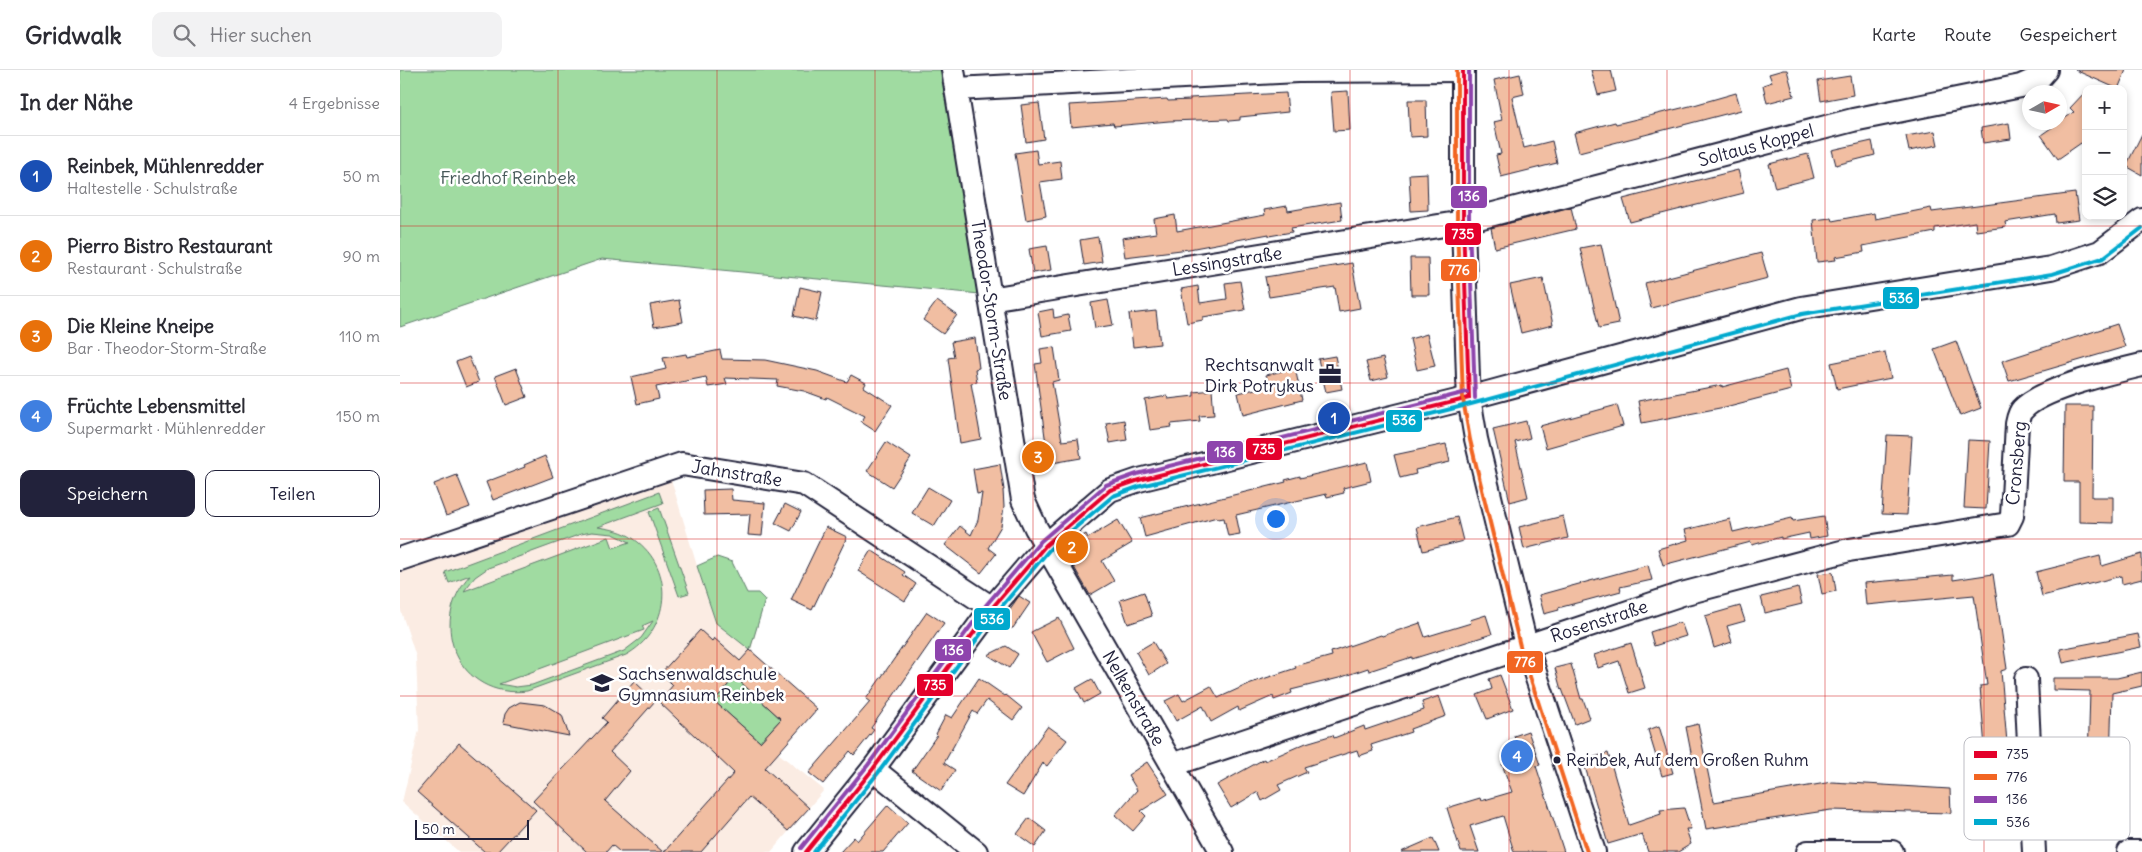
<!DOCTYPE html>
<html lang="de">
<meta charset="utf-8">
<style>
body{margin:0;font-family:Delius,sans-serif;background:#f2f2f3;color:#2b2b33}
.controls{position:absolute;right:15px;top:15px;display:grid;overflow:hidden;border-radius:10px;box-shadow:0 2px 8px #0003}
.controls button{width:45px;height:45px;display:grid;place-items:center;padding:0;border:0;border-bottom:1px solid #e1e1e2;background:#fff;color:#2b2b33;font:25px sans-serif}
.compass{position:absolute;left:1622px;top:15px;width:45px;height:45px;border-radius:50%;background:#fff;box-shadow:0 2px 8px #0003;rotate:81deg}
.scale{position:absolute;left:15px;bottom:12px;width:114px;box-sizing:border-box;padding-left:5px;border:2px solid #22223b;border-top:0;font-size:14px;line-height:18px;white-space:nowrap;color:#22223b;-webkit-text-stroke:4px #fff;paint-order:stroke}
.you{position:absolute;left:875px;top:448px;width:18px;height:18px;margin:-12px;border:4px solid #fff;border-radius:50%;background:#1a73e8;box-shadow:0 0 0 8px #1a73e833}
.badge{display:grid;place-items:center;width:32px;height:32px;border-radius:50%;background:#22223b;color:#fff;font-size:16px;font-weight:700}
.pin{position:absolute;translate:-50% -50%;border:2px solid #fff;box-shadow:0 1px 5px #0006}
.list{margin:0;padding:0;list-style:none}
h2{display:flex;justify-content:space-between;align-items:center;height:65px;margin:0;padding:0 20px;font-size:21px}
h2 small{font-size:16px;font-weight:400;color:#7c7c81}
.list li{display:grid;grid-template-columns:32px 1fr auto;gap:15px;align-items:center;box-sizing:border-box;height:80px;padding:0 20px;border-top:1px solid #e1e1e2}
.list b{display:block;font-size:19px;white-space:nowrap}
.list p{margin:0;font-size:16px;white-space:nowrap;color:#7c7c81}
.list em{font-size:16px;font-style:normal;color:#7c7c81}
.actions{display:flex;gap:10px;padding:15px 20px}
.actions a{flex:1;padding:11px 0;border:1px solid #22223b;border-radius:10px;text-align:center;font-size:18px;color:#22223b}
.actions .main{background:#22223b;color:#fff}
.icon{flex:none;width:28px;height:28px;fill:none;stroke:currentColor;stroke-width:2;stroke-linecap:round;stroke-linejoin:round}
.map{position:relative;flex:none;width:1742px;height:782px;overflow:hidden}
header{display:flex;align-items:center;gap:30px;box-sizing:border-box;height:70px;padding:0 25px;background:#fff;border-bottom:1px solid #e1e1e2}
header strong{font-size:24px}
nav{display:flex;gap:28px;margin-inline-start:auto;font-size:18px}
.search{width:350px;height:45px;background:#f2f2f3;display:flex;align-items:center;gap:12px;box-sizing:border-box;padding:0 18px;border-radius:10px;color:#7c7c81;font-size:19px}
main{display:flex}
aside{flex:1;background:#fff}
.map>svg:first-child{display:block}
</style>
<header>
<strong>Gridwalk</strong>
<div class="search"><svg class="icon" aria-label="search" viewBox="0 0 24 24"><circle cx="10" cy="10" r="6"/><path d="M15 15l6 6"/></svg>Hier suchen</div>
<nav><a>Karte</a><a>Route</a><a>Gespeichert</a></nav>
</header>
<main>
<aside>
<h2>In der Nähe<small>4 Ergebnisse</small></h2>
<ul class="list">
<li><span class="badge" style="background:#1a4fb4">1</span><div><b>Reinbek, Mühlenredder</b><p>Haltestelle · Schulstraße</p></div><em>50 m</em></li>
<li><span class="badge" style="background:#e8710a">2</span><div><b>Pierro Bistro Restaurant</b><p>Restaurant · Schulstraße</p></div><em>90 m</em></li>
<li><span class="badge" style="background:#e8710a">3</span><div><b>Die Kleine Kneipe</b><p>Bar · Theodor-Storm-Straße</p></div><em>110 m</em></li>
<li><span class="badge" style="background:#3f7fe0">4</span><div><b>Früchte Lebensmittel</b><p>Supermarkt · Mühlenredder</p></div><em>150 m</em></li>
</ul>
<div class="actions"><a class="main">Speichern</a><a>Teilen</a></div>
</aside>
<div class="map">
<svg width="1742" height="782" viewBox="0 0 1742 782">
<rect width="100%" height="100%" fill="#fff"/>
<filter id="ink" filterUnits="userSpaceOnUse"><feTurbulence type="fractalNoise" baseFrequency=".02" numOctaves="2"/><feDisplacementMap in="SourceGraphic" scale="10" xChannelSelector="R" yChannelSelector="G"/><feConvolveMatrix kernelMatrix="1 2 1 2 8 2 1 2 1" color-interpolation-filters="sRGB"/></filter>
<g filter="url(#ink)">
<!-- built -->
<polygon fill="#fbece3" points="270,406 297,496 317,487 332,492 347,523 358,523 365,530 351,580 417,639 378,683 424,720 371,782 59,782 2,732 19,660 16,587 0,538 0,501 7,496"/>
<!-- green -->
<g fill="#a0dba1" stroke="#617e6e" fill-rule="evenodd">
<polygon points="0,0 545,0 580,224 202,189 0,257"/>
<path d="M259,422L263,433L198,457C211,459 223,461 234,469C277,499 270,561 226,585L127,621C59,630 26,554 70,505L49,513L45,502ZM192,462L213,464L230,472L213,478L209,467L64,521L75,507L88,498L181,464ZM253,551L241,568L224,581L132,615L116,617L99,614L244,560L242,556Z"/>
<polygon points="259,438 289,523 279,526 249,442"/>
<polygon points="317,487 332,492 347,523 358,523 365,530 350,580 316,553 297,496"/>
<polygon points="335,607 381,649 360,672 314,631"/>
</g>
<!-- building -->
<g fill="#f1bea2" stroke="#22223b" fill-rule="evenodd">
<polygon points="1191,0 1211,0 1216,21 1198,25"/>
<polygon points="1383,0 1387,0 1394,26 1367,33 1363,15 1372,12 1369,4"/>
<polygon points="1675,0 1726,0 1718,19"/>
<polygon points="1120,4 1124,24 1112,27 1124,78 1152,71 1157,93 1101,107 1096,85 1101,84 1094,52 1102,50 1094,10"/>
<polygon points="1450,6 1453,25 1421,31 1418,11"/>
<polygon points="948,21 950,60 934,61 931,22"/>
<polygon points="1686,21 1686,76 1681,73 1658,89 1641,65 1674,42 1670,38"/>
<polygon points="886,23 888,42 840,47 840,50 829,51 828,49 769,51 714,56 713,53 671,57 669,35 767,29 768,31 790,30 790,28"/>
<polygon points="1336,23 1341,40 1179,82 1174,63 1215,52 1216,54 1294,35"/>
<polygon points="1008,30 1026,30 1027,66 1010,67"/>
<polygon points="639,33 644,69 626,72 621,35"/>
<polygon points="1609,53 1611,69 1583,73 1581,58"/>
<polygon points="1535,61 1538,75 1509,81 1506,66"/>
<polygon points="1742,64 1742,105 1726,96"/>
<polygon points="1472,71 1475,85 1436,95 1432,80"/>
<polygon points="636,80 638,94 660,91 662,109 640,112 646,146 626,150 615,83"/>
<polygon points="1408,84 1414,108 1375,118 1369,94"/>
<polygon points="1338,100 1344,123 1230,152 1223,129"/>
<polygon points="1027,103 1028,140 1011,141 1009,104"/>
<polygon points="1675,123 1679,150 1656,153 1655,144 1605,152 1606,157 1576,161 1575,152 1535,158 1535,162 1463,176 1464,182 1435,187 1436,190 1417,192 1413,150 1431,148 1432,151 1474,143 1475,149 1531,138 1532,142"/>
<polygon points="940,132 942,150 891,158 892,162 869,166 869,164 789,179 725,187 722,168 756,163 754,149 775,145 777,161 865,145 864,140 887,136 888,141"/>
<polygon points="1171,137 1176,159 1095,178 1091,158"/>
<polygon points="698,167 702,192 684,195 680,170"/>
<polygon points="1201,174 1219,254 1199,258 1180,178"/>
<polygon points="647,176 651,200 633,203 629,179"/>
<polygon points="1361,183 1368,208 1251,238 1245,213"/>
<polygon points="1010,188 1028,188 1029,225 1011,225"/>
<polygon points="952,193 960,238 939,242 935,217 869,227 865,207"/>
<polygon points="1143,208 1153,255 1121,263 1110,215"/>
<polygon points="840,211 845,240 803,247 803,250 787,253 781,219 798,216 800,233 827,229 825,213"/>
<polygon points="400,217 422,222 416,251 394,246"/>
<polygon points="279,230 283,252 254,257 250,235"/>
<polygon points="708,230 713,255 695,258 691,233"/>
<polygon points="537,231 557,245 543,264 523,250"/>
<polygon points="653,239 654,248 668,245 671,261 642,266 638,242"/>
<polygon points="756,241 760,274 733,277 729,244"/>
<polygon points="1717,254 1725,277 1609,311 1602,291"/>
<polygon points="1027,264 1035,296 1017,300 1010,269"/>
<polygon points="575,268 579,298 575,299 577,312 571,313 581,369 560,373 548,288 554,287 551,272"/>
<polygon points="1556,271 1581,338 1560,346 1534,279"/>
<polygon points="654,277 659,310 652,312 662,371 678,369 681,388 635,396 632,376 646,374 635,294 642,293 640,279"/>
<polygon points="320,280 322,289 365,290 417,301 447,312 451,305 466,313 464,317 492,335 475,361 461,352 465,346 427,327 426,329 404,321 377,316 378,310 325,308 327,314 308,317 306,307 256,317 259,329 237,334 231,307 266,299 263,288 286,284 287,287"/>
<polygon points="1485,282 1491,308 1437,319 1431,293"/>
<polygon points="935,286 942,319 926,322 918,289"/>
<polygon points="69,287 79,312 66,317 56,292"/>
<polygon points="983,288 988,307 971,311 966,292"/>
<polygon points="116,298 127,327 106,335 95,306"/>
<polygon points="895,298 902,330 843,345 838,323 869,316 866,305"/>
<polygon points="1386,300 1391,320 1325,337 1242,353 1238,331 1322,315 1322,317"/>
<polygon points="812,320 814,345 799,346 800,351 771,354 772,357 750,360 745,330 767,326 768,329 794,326 794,322"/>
<polygon points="1217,335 1223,356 1146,378 1140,356"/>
<polygon points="1665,336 1693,336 1692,427 1713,427 1713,453 1679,452 1679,412 1664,412"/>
<polygon points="724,350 727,370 710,373 706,353"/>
<polygon points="1126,351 1130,368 1115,372 1128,427 1110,432 1093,359"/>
<polygon points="1487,365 1512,366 1507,445 1482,444"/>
<polygon points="1568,370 1590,371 1586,439 1564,438"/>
<polygon points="486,372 511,388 492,417 467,401"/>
<polygon points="1046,374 1050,392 1015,400 1016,404 1000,408 994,385"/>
<polygon points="145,386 153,407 93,430 86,412 125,397 124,395"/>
<polygon points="967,392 971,411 943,418 944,423 927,427 926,424 836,445 840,464 828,466 824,448 818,449 817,447 745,467 740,448 886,412 885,410 900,406 900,408"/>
<polygon points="600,394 604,420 603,420 604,437 601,456 588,478 596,484 581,503 545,475 560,456 571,465 578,450 582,423 577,424 573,399"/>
<polygon points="57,405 70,437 46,446 34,414"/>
<polygon points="528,417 550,430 534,456 512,443"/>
<polygon points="331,419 332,430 365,433 362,466 348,465 350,444 304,445 303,420"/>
<polygon points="385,434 401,442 391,461 375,453"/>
<polygon points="1163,446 1168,468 1124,479 1119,457"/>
<polygon points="1424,446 1427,466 1410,469 1409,463 1381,469 1381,467 1352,475 1351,472 1263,495 1258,479 1288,470 1285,460 1330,449 1333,462 1392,448 1393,451"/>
<polygon points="1057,447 1063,471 1023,481 1017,457"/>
<polygon points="718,450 732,473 702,491 714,511 690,525 663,478 686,464 688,468"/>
<polygon points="426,457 447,467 412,540 391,530"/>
<polygon points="471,480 505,502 503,505 516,514 505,531 458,501"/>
<polygon points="1742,484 1742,509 1722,514 1721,506 1642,526 1636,502 1700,486 1702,496"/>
<polygon points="1248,495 1252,510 1220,517 1221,521 1158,538 1159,540 1144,544 1139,525"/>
<polygon points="1433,502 1436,521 1422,524 1418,504"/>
<polygon points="1593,504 1607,599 1601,601 1607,673 1602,673 1606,759 1581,760 1578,678 1585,678 1580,616 1587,615 1574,525 1466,535 1464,513 1553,505 1553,510"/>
<polygon points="1398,518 1402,534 1365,543 1361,527"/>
<polygon points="744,522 752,546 728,554 720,530"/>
<polygon points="619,526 630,533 613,558 609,558 600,553"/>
<polygon points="1340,536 1345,551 1327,556 1332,572 1314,578 1305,546"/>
<polygon points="527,542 544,553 471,658 474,660 454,685 450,681 423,714 409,703 470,632 466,629"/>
<polygon points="1086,545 1092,564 1012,589 1012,587 969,601 968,598 939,608 891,620 892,623 874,630 873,626 839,641 838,637 811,652 803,636 776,651 765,631 779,624 783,631 811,616 818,628 851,613 896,598 895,596 932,586 931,582 981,565 982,566 1020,553 1025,567 1071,553 1070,550"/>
<polygon points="659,548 674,578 647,592 631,562"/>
<polygon points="1281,552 1286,566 1254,576 1250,562"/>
<path d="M300,560L312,571L314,568L340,591L350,580L417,639L365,698L409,738L388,761L349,727L301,782H264L334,703L259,632L273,615L261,603ZM335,607L381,649L360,672L314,631Z"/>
<polygon points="1738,564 1741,577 1663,593 1660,579"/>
<polygon points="753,572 766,594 749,605 736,582"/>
<polygon points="1231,573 1245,618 1229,623 1219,591 1198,598 1194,585"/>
<polygon points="606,576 618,584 609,598 588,585"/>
<polygon points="1171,594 1181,629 1183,629 1190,648 1175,654 1162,619 1161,620 1155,598"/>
<polygon points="1742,602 1742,616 1712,623 1708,763 1686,763 1690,621 1653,620 1653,608 1717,608"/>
<polygon points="1100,605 1113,639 1087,649 1077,625 1092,619 1089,609"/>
<polygon points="579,608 605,626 606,625 622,638 613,650 587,630 577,644 573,641 544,693 555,700 541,721 512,701 537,665 536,664 546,645 552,648"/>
<polygon points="692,609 700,624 684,633 676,618"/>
<polygon points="234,611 255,631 210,682 230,701 205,731 263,782 220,782 212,775 206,782 187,782 133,731 207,652 202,648"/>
<polygon points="1039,626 1046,646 1010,659 1011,662 971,675 973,681 959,686 957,680 904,697 907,702 878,715 881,720 862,731 858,722 831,738 817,715 864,689 865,691 906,673 933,665 934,668 964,656 965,660 1024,640 1022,632"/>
<polygon points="120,632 145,635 162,645 169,666 103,653 105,644 109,638"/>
<polygon points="1298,654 1314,732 1432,712 1550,719 1551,743 1431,740 1306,759 1286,657"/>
<polygon points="648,656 667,670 647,696 643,693 623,726 605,715"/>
<polygon points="1259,656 1273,703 1262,706 1248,660"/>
<polygon points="1128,661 1140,695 1136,696 1164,782 1114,782 1103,746 1070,756 1079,782 1061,782 1047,738 1080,728 1081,731 1112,722 1102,694 1121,687 1114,666"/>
<polygon points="59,673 136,740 97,782 85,782 17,722"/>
<polygon points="1208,683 1229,755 1261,744 1260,740 1284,738 1291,759 1286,759 1291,774 1278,782 1248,782 1242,764 1208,774 1183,690"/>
<polygon points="747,692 768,724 741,741 746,746 733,761 715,745 737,720 728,705"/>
<polygon points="488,735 508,753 483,782 440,782 454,767 457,771"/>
<polygon points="629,748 646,761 635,777 617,764"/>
<polygon points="1033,768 1039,782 1001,782"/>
</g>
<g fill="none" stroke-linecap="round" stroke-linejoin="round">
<defs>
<g id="minor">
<polyline points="553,0 623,430 636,458 822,782"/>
<polyline points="1063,0 1063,152 1068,308 1069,328 1076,369 1126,575 1194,782"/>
<polyline points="556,19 898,1 1063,0"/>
<polyline points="590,229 1063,152 1453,50 1621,16 1639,8 1646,0"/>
<polyline points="0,489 282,394 404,414 592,538"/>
<polyline points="1626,609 1634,782"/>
<path d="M772,695L1282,524L1449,480L1608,454L1612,446L1617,354C1618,349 1619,343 1622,340C1642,318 1713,302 1742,295"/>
<polyline points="473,699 576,782"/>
<polyline points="406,782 473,699 592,538 646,475 710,420 739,410 1069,328 1401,238 1651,198 1700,182 1742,150"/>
<polyline points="1408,782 1492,782"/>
<polyline points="1729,782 1742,782"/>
</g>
</defs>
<!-- minor casing -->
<use href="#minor" stroke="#22223b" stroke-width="26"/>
<!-- minor -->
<use href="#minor" stroke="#fff" stroke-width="22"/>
<defs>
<g id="bus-1">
<polyline points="1063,0 1063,152 1069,328"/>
<polyline points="406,782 473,699 592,538 646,475 710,420 739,410 1069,328"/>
</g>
<polyline id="bus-2" points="1057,0 1057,152 1063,329 1070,370 1120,576 1187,782"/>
<g id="bus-3">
<polyline points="1069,0 1069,152 1075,328"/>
<polyline points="401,778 468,695 587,534 641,471 706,415 737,404 1067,322"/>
</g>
<polyline id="bus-4" points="414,782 478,703 597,542 650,479 713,426 741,416 1071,334 1402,244 1652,204 1703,188 1742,158"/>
</defs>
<!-- bus-1 casing -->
<use href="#bus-1" stroke="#fff" stroke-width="8"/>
<!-- bus-2 casing -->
<use href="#bus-2" stroke="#fff" stroke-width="8"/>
<!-- bus-3 casing -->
<use href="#bus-3" stroke="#fff" stroke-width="8"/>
<!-- bus-4 casing -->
<use href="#bus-4" stroke="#fff" stroke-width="8"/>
<!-- bus-1 -->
<use href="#bus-1" stroke="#e4002b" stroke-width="4"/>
<!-- bus-2 -->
<use href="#bus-2" stroke="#f26522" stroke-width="4"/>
<!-- bus-3 -->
<use href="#bus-3" stroke="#8e44ad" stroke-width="4"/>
<!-- bus-4 -->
<use href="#bus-4" stroke="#00a9ce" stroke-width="4"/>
</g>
</g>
<!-- grid -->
<path fill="none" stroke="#d62828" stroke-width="1" stroke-opacity="0.55" d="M158,0V782M317,0V782M475,0V782M633,0V782M792,0V782M950,0V782M1109,0V782M1267,0V782M1425,0V782M1584,0V782M0,156H1742M0,313H1742M0,469H1742M0,626H1742"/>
<!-- icons -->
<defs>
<symbol id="office-bare" viewBox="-9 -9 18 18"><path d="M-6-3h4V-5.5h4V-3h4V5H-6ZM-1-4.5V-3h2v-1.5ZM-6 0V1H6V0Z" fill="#22223b" stroke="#fff" stroke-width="2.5" paint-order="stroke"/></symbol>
<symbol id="school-bare" viewBox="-9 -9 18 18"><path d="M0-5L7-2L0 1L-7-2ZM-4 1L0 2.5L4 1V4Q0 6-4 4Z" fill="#22223b" stroke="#fff" stroke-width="2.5" paint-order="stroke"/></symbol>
</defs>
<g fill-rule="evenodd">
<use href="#office-bare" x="914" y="288" width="32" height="32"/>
<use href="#school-bare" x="186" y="597" width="32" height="32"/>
</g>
<!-- markers -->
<circle fill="#22223b" stroke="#fff" stroke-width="2" cx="1157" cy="690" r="4.5"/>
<g text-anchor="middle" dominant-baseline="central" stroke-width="5" stroke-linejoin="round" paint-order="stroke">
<!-- bus labels -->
<g font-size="17" fill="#22223b" stroke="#fff" text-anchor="start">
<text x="1166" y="690">Reinbek, Auf dem Großen Ruhm</text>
</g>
<!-- street labels -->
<g font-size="18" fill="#22223b" stroke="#fff">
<text transform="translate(1356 75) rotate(-15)">Soltaus Koppel</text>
<text transform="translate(827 191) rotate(-9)">Lessingstraße</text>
<text transform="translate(592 240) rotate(81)">Theodor-Storm-Straße</text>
<text transform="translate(1616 393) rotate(-85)">Cronsberg</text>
<text transform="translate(337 403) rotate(9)">Jahnstraße</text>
<text transform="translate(1199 551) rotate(-18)">Rosenstraße</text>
<text transform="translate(734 628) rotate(60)">Nelkenstraße</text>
</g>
<!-- park labels -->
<g font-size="18" fill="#485a5a" stroke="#fff">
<text x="108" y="107">Friedhof Reinbek</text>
</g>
<!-- poi labels -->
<g font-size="18" fill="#22223b" stroke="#fff" text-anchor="end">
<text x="914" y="294">Rechtsanwalt<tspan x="914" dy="21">Dirk Potrykus</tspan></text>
<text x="218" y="603" text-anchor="start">Sachsenwaldschule<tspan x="218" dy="21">Gymnasium Reinbek</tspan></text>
</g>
</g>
<!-- legend -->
<rect x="1564" y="667" width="166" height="103" rx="8" fill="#fff" stroke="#bdbdc4" stroke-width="1"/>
<rect x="1574" y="681" width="23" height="7" fill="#e4002b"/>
<rect x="1574" y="704" width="23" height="6" fill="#f26522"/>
<rect x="1574" y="726" width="23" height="7" fill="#8e44ad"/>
<rect x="1574" y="749" width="23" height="6" fill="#00a9ce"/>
<g font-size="14" fill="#22223b">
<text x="1606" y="689">735</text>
<text x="1606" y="712">776</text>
<text x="1606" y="734">136</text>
<text x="1606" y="757">536</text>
</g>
<g stroke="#fff" stroke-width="2">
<rect x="1050" y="115" width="38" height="24" rx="5" fill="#8e44ad"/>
<rect x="1044" y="152" width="38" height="24" rx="5" fill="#e4002b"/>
<rect x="1040" y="188" width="38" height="24" rx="5" fill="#f26522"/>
<rect x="1482" y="216" width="38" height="24" rx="5" fill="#00a9ce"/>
<rect x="985" y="339" width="38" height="24" rx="5" fill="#00a9ce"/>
<rect x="845" y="367" width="38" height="24" rx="5" fill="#e4002b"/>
<rect x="806" y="370" width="38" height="24" rx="5" fill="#8e44ad"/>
<rect x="573" y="537" width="38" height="24" rx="5" fill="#00a9ce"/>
<rect x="534" y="568" width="38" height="24" rx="5" fill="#8e44ad"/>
<rect x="1106" y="580" width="38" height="24" rx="5" fill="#f26522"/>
<rect x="516" y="603" width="38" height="24" rx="5" fill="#e4002b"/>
</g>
<g font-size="14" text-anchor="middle" font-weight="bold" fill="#fff">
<text x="1069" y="131">136</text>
<text x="1063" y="169">735</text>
<text x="1059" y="205">776</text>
<text x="1501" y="233">536</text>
<text x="1004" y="355">536</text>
<text x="864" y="384">735</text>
<text x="825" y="387">136</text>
<text x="592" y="554">536</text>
<text x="553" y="585">136</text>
<text x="1125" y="597">776</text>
<text x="535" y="620">735</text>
</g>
</svg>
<div class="controls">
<button>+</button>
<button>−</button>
<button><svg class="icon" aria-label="layers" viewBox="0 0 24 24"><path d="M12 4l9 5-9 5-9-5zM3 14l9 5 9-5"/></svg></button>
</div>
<svg class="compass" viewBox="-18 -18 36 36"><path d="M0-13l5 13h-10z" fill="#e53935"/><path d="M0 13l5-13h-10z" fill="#7c7c81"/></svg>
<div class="scale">50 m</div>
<div class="you"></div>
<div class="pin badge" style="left:934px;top:348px;background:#1a4fb4">1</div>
<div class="pin badge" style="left:672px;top:477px;background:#e8710a">2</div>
<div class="pin badge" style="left:638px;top:387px;background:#e8710a">3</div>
<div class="pin badge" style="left:1117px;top:686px;background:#3f7fe0">4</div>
</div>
</main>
